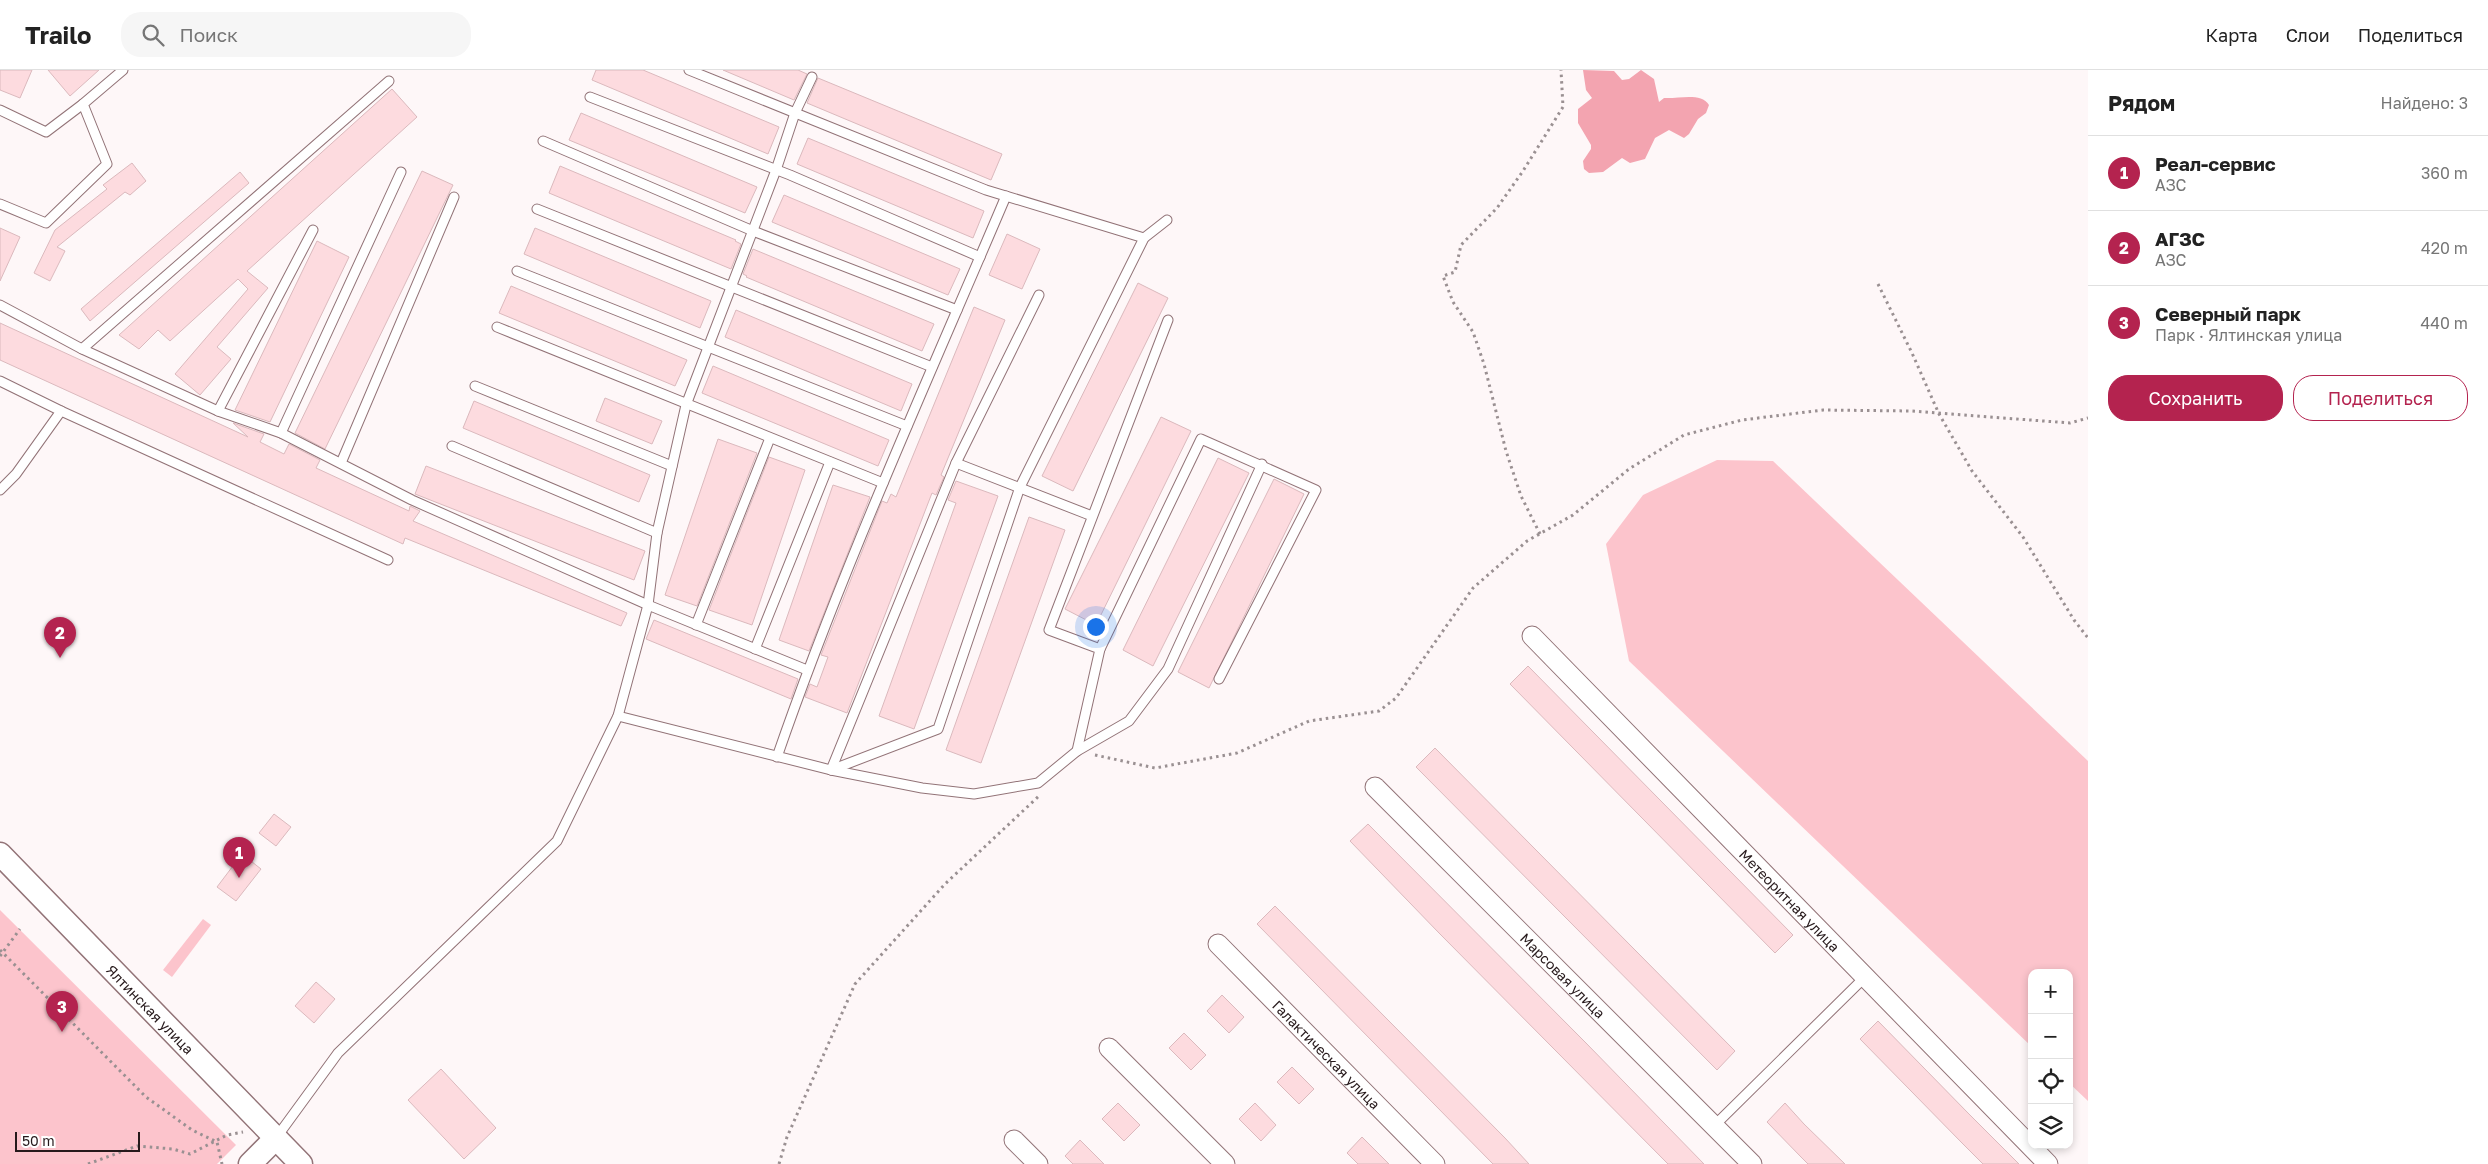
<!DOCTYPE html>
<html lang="ru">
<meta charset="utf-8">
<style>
body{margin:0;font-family:"Golos Text",sans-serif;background:#f6f6f6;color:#222}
.controls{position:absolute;right:15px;bottom:15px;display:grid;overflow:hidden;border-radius:10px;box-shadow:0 2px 8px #0003}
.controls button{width:45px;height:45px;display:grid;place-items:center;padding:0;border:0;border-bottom:1px solid #e0e0e0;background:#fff;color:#222;font:25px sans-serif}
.scale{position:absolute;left:15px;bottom:12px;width:125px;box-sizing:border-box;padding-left:5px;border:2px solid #26191b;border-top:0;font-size:14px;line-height:18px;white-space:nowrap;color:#26191b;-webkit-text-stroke:4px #fff;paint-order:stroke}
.you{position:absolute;left:1095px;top:556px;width:18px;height:18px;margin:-12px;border:4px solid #fff;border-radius:50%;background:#1a73e8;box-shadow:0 0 0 8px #1a73e833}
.badge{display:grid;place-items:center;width:32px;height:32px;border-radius:50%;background:#b4234f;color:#fff;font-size:16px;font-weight:700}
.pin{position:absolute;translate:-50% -41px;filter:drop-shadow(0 1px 2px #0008)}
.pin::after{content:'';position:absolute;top:26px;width:18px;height:15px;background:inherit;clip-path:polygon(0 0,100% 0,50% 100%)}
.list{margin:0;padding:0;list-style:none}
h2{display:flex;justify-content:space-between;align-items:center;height:65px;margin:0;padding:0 20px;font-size:21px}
h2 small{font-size:16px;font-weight:400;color:#767676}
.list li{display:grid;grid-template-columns:32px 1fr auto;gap:15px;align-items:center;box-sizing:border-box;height:75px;padding:0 20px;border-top:1px solid #e0e0e0}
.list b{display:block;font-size:19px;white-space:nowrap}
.list p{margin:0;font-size:16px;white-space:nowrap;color:#767676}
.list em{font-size:16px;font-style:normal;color:#767676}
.actions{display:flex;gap:10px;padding:15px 20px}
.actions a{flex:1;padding:11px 0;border:1px solid #b4234f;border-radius:20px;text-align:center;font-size:18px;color:#b4234f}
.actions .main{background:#b4234f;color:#fff}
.icon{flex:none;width:28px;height:28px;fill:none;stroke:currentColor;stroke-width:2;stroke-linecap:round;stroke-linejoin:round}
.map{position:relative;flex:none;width:2088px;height:1094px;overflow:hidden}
header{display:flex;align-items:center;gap:30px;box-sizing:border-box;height:70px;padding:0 25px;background:#fff;border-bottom:1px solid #e0e0e0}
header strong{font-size:24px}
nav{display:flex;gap:28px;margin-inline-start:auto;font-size:18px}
.search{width:350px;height:45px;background:#f6f6f6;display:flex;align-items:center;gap:12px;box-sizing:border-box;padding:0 18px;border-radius:20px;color:#767676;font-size:19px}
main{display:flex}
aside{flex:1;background:#fff}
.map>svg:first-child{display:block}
</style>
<header>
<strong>Trailo</strong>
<div class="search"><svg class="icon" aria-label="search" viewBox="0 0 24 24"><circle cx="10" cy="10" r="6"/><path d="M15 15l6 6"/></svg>Поиск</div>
<nav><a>Карта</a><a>Слои</a><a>Поделиться</a></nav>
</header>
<main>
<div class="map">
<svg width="2088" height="1094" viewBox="0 0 2088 1094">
<rect width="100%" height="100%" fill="#fef7f8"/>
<!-- green -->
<g fill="#fcc4cc">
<polygon points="1717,390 1773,391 2088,691 2088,1031 2069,1013 2069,903 2032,903 2032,977 1629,591 1606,474 1643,425"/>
<polygon points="0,840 236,1075 217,1094 0,1094"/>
<polygon points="203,849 211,855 172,907 163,900"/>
</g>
<!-- water -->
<path fill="#f3a4b0" d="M1583,0L1614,1L1622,10L1629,9L1641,0L1654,9L1659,32L1664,28C1679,29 1701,22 1709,35L1706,43L1698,49L1689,64L1684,68L1669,60L1655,68L1645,89L1630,93L1622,88L1603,102L1589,103L1584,99L1583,91L1591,79V75L1578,53V39L1592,28L1586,20Z"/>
<!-- building -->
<g fill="#fddbdf" stroke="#dbb9bd">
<polygon points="0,0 32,0 20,28 0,20"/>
<polygon points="48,0 99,0 70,26"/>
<polygon points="596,0 643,0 779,57 768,84 592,10"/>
<polygon points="723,0 798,0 807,4 794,30"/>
<polygon points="818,8 1002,84 991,110 807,33"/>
<polygon points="392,19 417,47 247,201 268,218 217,277 231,289 200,325 175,304 248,219 238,209 170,271 158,260 139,279 119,265"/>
<polygon points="581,43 757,117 745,143 569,70"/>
<polygon points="808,68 984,141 973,168 797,94"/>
<polygon points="132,93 146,111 130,125 125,122 57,177 65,181 50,211 34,203 55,160 107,119 103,115"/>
<polygon points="560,96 736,170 735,171 741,174 731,199 549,123"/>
<polygon points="422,101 453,115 325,379 295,363"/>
<polygon points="240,102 249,113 90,251 81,239"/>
<polygon points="784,125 960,199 948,225 772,152"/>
<polygon points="0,158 20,167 0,211"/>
<polygon points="535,158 711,231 700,258 524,184"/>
<polygon points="1007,164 1040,179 1022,219 989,205"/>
<polygon points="317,171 349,187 270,352 235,340"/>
<polygon points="753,179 934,254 922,281 746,207 747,206 743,204"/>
<polygon points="1138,213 1168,228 1073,421 1042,406"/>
<polygon points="511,216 687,290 675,316 499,243"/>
<polygon points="974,237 1005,250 941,405 944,407 936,425 932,423 847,643 805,627 810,614 817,617 828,587 821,585 882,431 887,433 891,424 896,427"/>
<polygon points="736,240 912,314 901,341 725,267"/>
<polygon points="0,253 248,367 233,353 264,364 260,372 284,384 289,374 320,390 316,398 409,441 410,436 420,441 413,451 627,543 621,556 405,468 403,474 0,290"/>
<polygon points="713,296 889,370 878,396 702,323"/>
<polygon points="605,328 662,351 652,374 596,351"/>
<polygon points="474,331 650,405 639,432 463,358"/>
<polygon points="1161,347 1191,361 1096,555 1065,539"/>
<polygon points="718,369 757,383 697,536 665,525"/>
<polygon points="769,387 805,400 752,555 709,540"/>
<polygon points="1218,388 1249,403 1153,596 1123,580"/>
<polygon points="426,396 645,481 634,510 415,424"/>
<polygon points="1274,409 1304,424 1209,618 1178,602"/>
<polygon points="956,411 998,426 914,659 879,646 956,433 948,430"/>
<polygon points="833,415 870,427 809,581 779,570"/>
<polygon points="1029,447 1065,460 981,693 946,680"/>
<polygon points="654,550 798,609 791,629 646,569"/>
<polygon points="1528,596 1793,865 1775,883 1510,614"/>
<polygon points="1435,678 1735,981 1717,1000 1416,697"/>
<polygon points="274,744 291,757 276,776 259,763"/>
<polygon points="1368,754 1586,973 1704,1094 1668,1094 1439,863 1350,771"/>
<polygon points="242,784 261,799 236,831 217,817"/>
<polygon points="1275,836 1505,1068 1529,1094 1493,1094 1257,854"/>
<polygon points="316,912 335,929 314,953 295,936"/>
<polygon points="1222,925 1244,947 1229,963 1207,941"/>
<polygon points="1878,951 1968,1043 2019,1094 1983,1094 1962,1073 1860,969"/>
<polygon points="1184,963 1206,985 1191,1000 1169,978"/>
<polygon points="1292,997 1314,1019 1299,1034 1277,1012"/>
<polygon points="441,999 496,1058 464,1089 408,1030"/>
<polygon points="1118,1033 1140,1055 1124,1071 1102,1049"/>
<polygon points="1255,1033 1276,1055 1261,1071 1239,1049"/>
<polygon points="1785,1033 1804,1054 1845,1094 1808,1094 1801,1087 1767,1052"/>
<polygon points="1362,1067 1389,1094 1358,1094 1347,1083"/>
<polygon points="1080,1070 1104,1094 1073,1094 1065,1086"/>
</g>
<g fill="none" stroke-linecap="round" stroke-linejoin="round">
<defs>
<g id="service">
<polyline points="689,0 986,120 1144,168"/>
<polyline points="590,27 790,105 980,187"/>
<polyline points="0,40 46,62 83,34"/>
<polyline points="543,71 753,161 957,240"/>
<polyline points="0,134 46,153 107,94 83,34 123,0"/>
<polyline points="537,139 932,297"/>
<polyline points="517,201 907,356"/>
<polyline points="0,235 82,279 218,341 281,363 412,430 648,535 807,600"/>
<polyline points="497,257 883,413"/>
<polyline points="82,279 389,11"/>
<polyline points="0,311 61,341 388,490"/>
<polyline points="475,316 672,396"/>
<polyline points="218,341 313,160"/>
<polyline points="281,363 401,102"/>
<polyline points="452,376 657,463"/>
<polyline points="341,393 454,127"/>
<polyline points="956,393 1092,446"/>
<polyline points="0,420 16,404 61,341"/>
<polyline points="696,555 770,368"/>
<polyline points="755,579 830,392"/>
<polyline points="1100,579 1201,369 1316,420 1219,609"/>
<polyline points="618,646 831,700 922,718 974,724 1038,713 1077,681 1129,651 1168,599 1262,394"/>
<polyline points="1077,681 1100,579 1049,560 1168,250"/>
<path d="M777,687C843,496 927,312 1006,126"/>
<polyline points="831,700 938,659 1020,417 1144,168 1167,150"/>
<polyline points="831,700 956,393 1039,225"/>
<polyline points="1714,1056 1865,907"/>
<polyline points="276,1068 338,983 557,771 618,646 648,535 657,463 686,335 776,100 795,43 812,7"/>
</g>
<g id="minor">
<path id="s1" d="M1532,566L2048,1094"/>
<path id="s2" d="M1375,717L1752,1094"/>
<path id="s3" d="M1218,874L1435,1094"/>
<polyline points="1109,978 1225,1094"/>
<polyline points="1014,1070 1038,1094"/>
</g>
<g id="tertiary">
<path id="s4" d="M0,784L301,1094"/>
<polyline points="250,1094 276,1068"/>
</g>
</defs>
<!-- service casing -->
<use href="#service" stroke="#927377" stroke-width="11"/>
<!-- minor casing -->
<use href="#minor" stroke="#927377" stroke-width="21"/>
<!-- tertiary casing -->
<use href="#tertiary" stroke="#927377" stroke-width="25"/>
<!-- path -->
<g stroke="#9a9092" stroke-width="3" stroke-dasharray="2.5 4" stroke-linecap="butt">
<polyline points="1878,214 1912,283 1939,344 1972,401 2023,467 2074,550 2088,568"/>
<polyline points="1540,464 1521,426 1506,381 1484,294 1473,262 1453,232 1443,206 1455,202 1461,175 1497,138 1523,101 1563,37 1561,0"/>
<polyline points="1095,685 1155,698 1237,683 1309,651 1379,641 1396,628 1473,518 1527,471 1573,445 1629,399 1684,365 1742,350 1823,340 1911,341 2070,353 2088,348"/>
<polyline points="0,880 146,1027 192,1060 217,1072 222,1094"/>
<polyline points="0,886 20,859"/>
<polyline points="88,1094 137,1076 173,1079 190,1084 227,1065 243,1062"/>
<polyline points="779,1094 787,1067 855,914 945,814 1040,725"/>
</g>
<!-- service -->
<use href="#service" stroke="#fff" stroke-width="9"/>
<!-- minor -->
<use href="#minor" stroke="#fff" stroke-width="19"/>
<!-- tertiary -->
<use href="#tertiary" stroke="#fff" stroke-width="22"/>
</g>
<g text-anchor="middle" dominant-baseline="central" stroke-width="5" stroke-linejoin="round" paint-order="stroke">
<!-- street labels -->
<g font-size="14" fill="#26191b" stroke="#fff">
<text stroke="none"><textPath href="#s1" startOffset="369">Метеоритная улица</textPath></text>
<text stroke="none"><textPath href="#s2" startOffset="266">Марсовая улица</textPath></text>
<text stroke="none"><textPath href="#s4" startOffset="216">Ялтинская улица</textPath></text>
<text stroke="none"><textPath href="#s3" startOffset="155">Галактическая улица</textPath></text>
</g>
</g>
</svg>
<div class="controls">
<button>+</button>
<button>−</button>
<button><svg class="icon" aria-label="locate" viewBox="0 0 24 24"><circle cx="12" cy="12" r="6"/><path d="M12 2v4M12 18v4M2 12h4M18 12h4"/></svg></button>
<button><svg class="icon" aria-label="layers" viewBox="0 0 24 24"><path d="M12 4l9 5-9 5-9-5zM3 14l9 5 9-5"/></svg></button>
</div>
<div class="scale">50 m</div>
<div class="you"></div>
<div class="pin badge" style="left:239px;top:808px">1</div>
<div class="pin badge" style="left:60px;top:588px">2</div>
<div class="pin badge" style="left:62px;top:962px">3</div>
</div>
<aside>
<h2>Рядом<small>Найдено: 3</small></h2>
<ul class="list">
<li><span class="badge">1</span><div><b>Реал-сервис</b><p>АЗС</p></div><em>360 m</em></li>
<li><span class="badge">2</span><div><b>АГЗС</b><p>АЗС</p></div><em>420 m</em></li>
<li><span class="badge">3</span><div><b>Северный парк</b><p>Парк · Ялтинская улица</p></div><em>440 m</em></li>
</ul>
<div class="actions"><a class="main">Сохранить</a><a>Поделиться</a></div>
</aside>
</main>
